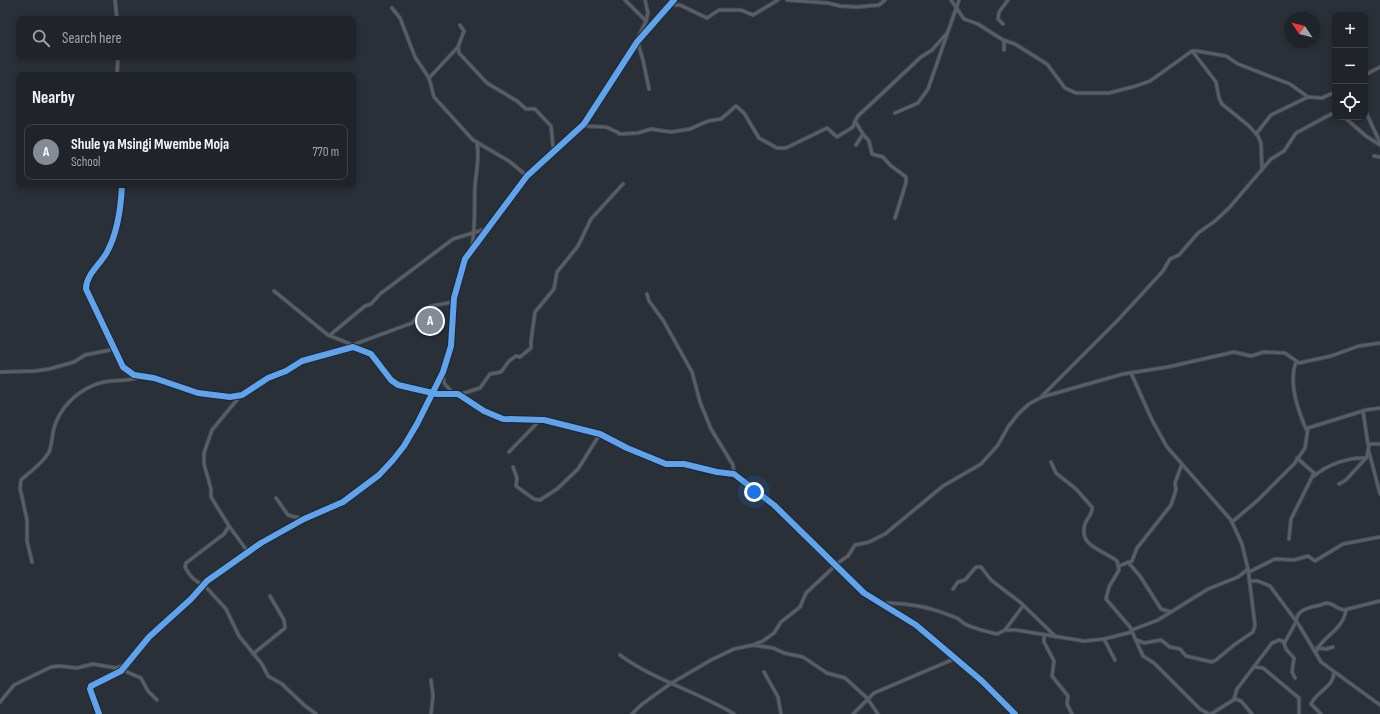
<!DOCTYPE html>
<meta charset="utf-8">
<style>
body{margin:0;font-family:"Sofia Sans Condensed",sans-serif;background:#2d3036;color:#f1f3f6}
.controls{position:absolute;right:12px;top:12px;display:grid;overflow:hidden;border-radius:8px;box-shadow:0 2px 6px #0003}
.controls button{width:36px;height:36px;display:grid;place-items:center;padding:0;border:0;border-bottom:1px solid #3d4147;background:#20242a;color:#f1f3f6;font:20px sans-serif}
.compass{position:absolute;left:1284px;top:12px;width:36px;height:36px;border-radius:50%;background:#20242a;box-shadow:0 2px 6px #0003;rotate:305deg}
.you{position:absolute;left:754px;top:492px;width:14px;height:14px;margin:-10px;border:3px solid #fff;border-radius:50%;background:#1a73e8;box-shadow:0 0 0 6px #1a73e833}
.badge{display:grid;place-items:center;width:26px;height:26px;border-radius:50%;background:#848b96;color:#fff;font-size:13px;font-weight:700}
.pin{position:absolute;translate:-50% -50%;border:2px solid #fff;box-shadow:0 1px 4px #0006}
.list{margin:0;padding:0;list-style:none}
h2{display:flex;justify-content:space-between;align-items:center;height:52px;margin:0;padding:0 16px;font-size:17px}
h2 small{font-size:13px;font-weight:400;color:#a2a4a8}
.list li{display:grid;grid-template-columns:26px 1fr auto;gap:12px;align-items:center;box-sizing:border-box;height:56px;margin:0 8px 8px;padding:0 8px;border:1px solid #3d4147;border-radius:8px}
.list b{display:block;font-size:15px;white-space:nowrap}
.list p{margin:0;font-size:13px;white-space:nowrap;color:#a2a4a8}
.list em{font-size:13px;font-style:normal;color:#a2a4a8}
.icon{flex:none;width:22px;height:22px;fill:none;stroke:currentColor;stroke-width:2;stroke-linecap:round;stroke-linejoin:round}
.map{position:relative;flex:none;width:1380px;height:714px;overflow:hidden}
.search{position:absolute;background:#20242a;box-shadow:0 2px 6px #0003;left:16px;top:16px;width:340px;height:44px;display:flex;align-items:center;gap:10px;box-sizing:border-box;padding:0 14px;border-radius:8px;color:#a2a4a8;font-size:15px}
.panel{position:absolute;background:#20242a;box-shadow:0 2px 6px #0003;left:16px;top:72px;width:340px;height:116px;border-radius:8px}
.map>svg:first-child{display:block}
</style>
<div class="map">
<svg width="1380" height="714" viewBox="0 0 1380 714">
<rect width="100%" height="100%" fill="#2a3038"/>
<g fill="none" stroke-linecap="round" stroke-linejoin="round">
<defs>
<g id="street">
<polyline points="115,0 117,19"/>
<polyline points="625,0 646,21 637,40 643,60 649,89"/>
<polyline points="645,0 648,13 646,21"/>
<polyline points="787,0 828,3 840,6 857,7 879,5 885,0"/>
<polyline points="951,0 964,19 978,24 1003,40 1015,44 1047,64 1065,88 1076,93 1109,93 1136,86 1150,81 1192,51 1197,51 1226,56 1238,64 1290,84 1308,97"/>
<polyline points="669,5 680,5 707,18 719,10 741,10 753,15 778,0"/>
<polyline points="392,8 400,18 415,57 429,78 434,97 473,140 509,161 527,176"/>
<polyline points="1003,24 998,19 999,12 1008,0"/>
<polyline points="1004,40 1004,50"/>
<polyline points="458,47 459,53 487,83 517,101 526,109 535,109 551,126 553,146 556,149"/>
<polyline points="1193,52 1216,82 1219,98 1222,104 1249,126 1258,136 1261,143 1262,170"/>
<polyline points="117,75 118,57"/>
<polyline points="1365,75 1380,67"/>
<polyline points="429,78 458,47 464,31 460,25"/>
<polyline points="1365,110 1380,143"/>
<polyline points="895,113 918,103 928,89 959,0"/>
<polyline points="1344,117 1366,136 1380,145"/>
<polyline points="582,126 606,127 619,133"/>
<polyline points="619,134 638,133 651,129 671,132 690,129 708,121 721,119 736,106 744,113 759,138 777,148 786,148 827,128 837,137 853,127 855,121"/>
<polyline points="863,134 869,141 872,154 883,157 890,165 906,177 906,183 895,218"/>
<polyline points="1256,134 1271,115 1308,97 1322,98 1335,92"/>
<polyline points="856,145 863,134 855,121 858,116 921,57 932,50 948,32"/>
<polyline points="1374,156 1380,157"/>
<path d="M122,185C121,207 118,232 107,252C101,264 86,274 86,289L123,367L134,375L154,378L198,393L230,397L242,395L268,378L286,371L302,361L353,347L371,354L391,380L398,385L437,394H458L484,411L503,419L544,420L600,434L627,448L666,464H684L717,472L734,474L774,505L864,593L916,625L982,681L1015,714"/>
<path d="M471,251C476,230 474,208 475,186C476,171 480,158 477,143"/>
<polyline points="274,291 328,335 363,349"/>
<polyline points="647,294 649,301 663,320 692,372 700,402 711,429 733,465 734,473"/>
<polyline points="330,335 365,306 371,304 380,294 453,239 489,228"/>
<polyline points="355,344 412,323 420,313 431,306 453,302"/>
<path d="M1296,362C1288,383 1298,410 1306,429"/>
<polyline points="0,372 35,371 49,369 74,362 85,355 115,349"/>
<polyline points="443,373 444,383 453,393"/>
<polyline points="1131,373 1152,420 1167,447 1231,520 1242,544 1248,569 1255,625 1253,632 1234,645 1216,660 1212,662 1186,656 1180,649 1170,647 1161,640 1144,643 1137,640"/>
<polyline points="461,394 480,388 490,374 501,372 509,361 516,356 520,357 531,348 531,341 535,312 554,289 557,272 578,246 591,219 623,184"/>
<path d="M241,395L212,430L204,453V464L211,489V497L229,526L224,534L186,563L185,567C189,575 195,582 204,585L226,609L239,636L262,664L268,676L282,684L304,705L316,714"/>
<polyline points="1042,396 1118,320 1163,271 1170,259 1179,255 1198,233 1215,221 1229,208 1271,159 1284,151 1296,133 1335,112"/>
<polyline points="1363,411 1368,444 1380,444"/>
<polyline points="509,452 540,420"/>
<polyline points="1369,452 1380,494"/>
<path d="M1051,462L1056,473L1076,489L1092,507C1093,514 1087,518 1085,524C1078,547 1104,550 1117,561L1119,570L1109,587L1106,599L1130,627L1143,656L1154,663L1200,709L1209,714"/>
<polyline points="513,467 517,478 516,486 534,499 540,500 557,489 578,469 600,434"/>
<path d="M1314,476C1327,465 1348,457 1365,458"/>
<polyline points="1339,484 1346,480 1367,457 1369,444"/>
<polyline points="276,498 288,515 303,519"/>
<polyline points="1232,522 1258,500 1294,464 1305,448 1308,428 1366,410 1380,408"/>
<polyline points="229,526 248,552"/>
<polyline points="1289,539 1291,519 1314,473 1297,458"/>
<path d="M32,562L27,541V520L20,488L21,480C30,472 43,463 49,452C52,445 52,436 54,428C60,408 75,393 94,385C109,378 126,383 139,377"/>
<polyline points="1128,562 1140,576 1161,609 1171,612"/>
<polyline points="836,564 848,556 855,545 869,542 885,534 943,486 981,464 998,445 1008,427 1019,413 1029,404 1042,397 1123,374 1168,367 1234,352 1251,356 1264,352 1285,353 1299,363 1331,356 1359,346 1380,343"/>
<polyline points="1119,566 1132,561 1137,548 1171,505 1176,490 1175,483 1182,464"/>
<polyline points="1249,572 1275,559 1294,560 1308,556 1315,561 1343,544 1380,537"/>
<polyline points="1249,581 1258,581 1270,586 1299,625 1321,662 1380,705"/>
<polyline points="953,589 958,582 965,580 976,567 981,567 991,580 1021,603 1056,637"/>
<path d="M882,603C907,602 934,608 957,618C961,620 963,624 967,625C976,629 988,632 997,634L1005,630H1016L1084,641L1104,639L1132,632"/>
<path d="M1296,621C1298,606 1315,608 1326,603C1333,603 1337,609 1344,610L1380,601"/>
<polyline points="1005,630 1023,606"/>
<polyline points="1132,630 1158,620 1208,589 1238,577 1248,569"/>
<polyline points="1044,635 1044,642 1054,661 1052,676 1068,696 1067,704 1072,714"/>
<polyline points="1104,639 1115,660"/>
<polyline points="1284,643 1286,649 1294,658 1292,672 1295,678"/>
<polyline points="755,644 763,641 774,633 781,622 800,607 806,593 837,564"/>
<polyline points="1317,648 1326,649 1333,647"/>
<path d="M1316,652C1321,637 1343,631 1346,610"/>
<polyline points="253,654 285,628 284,620 270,596"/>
<path d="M620,655C655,681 697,691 734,714"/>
<polyline points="1255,667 1263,668 1299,698 1299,714"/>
<polyline points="124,668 127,672 141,678 148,691 157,700"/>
<polyline points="764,672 778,697 781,714"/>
<polyline points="431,680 433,696 431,714"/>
<polyline points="1234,699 1237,689 1272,643 1279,640 1285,642 1296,622"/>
<polyline points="0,702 14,685 51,667 59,666 77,668 93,664 116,668 125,665"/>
<polyline points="99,714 90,689 91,686 121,671 149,637 191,599 207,581 261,543 304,519 343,502 379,475 393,460 404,446 417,424 443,372 451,346 454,298 465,259 527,176 584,124 637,42 674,0"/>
<polyline points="632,714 641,705 670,684 711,660 734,649 753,645 773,648 784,653 803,657 827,673 845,678 867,698 878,714"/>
<polyline points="853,714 874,693 954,659"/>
<polyline points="1211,714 1235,699 1241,701 1252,714"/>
<path d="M1321,714L1311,704C1316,692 1334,687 1334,672"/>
</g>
</defs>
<!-- street casing -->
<use href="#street" stroke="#484c53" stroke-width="4.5"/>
<!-- street -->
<use href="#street" stroke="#5a5e66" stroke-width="2.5"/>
<defs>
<g id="cycleway">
<path d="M122,185C121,207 118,232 107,252C101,264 86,274 86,289L123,367L134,375L154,378L198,393L230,397L242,395L268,378L286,371L302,361L353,347L371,354L391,380L398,385L437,394H458L484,411L503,419L544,420L600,434L627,448L666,464H684L717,472L734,474L774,505L864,593L916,625L982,681L1015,714"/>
<polyline points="99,714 90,689 91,686 121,671 149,637 191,599 207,581 261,543 304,519 343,502 379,475 393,460 404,446 417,424 443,372 451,346 454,298 465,259 527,176 584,124 637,42 674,0"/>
</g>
</defs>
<!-- cycleway casing -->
<use href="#cycleway" stroke="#1d2633" stroke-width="8"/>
<!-- cycleway -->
<use href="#cycleway" stroke="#60a3ed" stroke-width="6"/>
</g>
</svg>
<div class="controls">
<button>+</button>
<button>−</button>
<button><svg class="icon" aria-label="locate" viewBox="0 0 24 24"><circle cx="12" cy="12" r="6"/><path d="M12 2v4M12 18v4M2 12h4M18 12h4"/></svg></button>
</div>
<svg class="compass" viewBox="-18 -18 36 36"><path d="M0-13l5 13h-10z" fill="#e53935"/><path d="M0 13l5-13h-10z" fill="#a2a4a8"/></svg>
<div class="you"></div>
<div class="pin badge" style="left:430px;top:321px">A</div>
<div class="search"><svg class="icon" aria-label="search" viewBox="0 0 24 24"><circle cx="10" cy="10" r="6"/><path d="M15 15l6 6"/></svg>Search here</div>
<section class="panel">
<h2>Nearby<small></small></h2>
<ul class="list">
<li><span class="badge">A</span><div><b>Shule ya Msingi Mwembe Moja</b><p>School</p></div><em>770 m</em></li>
</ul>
</section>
</div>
